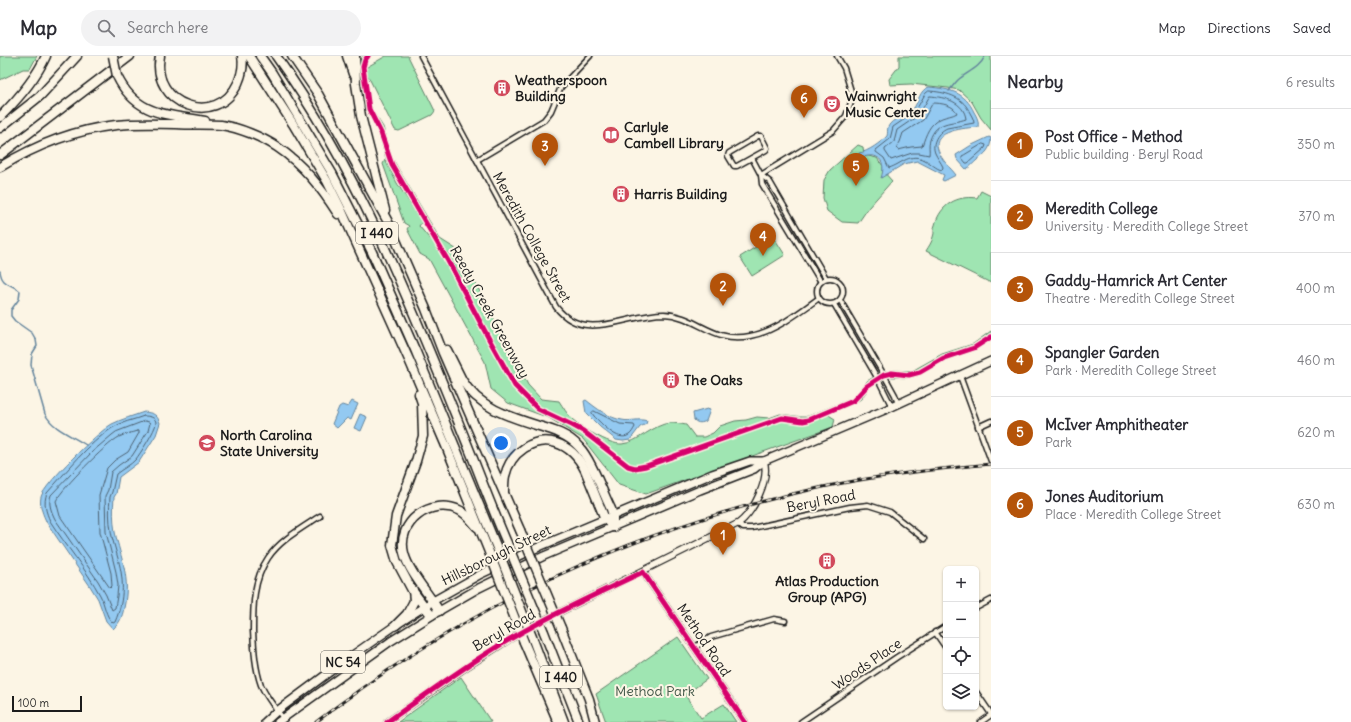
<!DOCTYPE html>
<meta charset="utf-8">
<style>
body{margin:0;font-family:Delius,sans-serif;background:#f2f2f3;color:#2b2b33}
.controls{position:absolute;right:12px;bottom:12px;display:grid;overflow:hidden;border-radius:6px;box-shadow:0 1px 3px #0004}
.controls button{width:36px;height:36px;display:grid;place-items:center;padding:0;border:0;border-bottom:1px solid #e1e1e2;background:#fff;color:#2b2b33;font:20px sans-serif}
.scale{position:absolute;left:12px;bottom:10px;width:70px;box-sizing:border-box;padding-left:4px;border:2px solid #1c1c1c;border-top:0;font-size:11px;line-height:14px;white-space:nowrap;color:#1c1c1c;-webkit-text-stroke:3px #fcf5e5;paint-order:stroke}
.you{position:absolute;left:501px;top:387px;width:14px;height:14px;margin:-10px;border:3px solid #fff;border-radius:50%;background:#1a73e8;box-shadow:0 0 0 6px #1a73e833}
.badge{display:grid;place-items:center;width:26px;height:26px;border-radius:50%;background:#b45309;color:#fff;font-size:13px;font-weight:700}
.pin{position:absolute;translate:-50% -33px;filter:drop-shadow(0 1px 2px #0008)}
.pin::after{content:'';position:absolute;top:21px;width:14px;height:12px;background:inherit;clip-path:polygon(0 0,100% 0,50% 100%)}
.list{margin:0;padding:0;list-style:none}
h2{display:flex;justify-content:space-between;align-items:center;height:52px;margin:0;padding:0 16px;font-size:17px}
h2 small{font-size:13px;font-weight:400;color:#7c7c81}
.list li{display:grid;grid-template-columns:26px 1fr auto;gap:12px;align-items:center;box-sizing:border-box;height:72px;padding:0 16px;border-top:1px solid #e1e1e2}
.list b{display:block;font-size:15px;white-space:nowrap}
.list p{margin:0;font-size:13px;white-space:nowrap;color:#7c7c81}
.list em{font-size:13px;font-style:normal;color:#7c7c81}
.icon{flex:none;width:22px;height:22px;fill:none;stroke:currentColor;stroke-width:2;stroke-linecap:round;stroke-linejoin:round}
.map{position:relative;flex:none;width:991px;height:666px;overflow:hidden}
header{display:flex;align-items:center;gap:24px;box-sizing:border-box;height:56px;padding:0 20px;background:#fff;border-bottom:1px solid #e1e1e2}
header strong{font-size:19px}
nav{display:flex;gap:22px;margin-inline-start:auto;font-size:14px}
.search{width:280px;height:36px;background:#f2f2f3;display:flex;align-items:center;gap:10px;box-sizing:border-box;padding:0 14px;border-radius:22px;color:#7c7c81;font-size:15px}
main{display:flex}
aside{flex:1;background:#fff}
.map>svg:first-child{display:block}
</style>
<header>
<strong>Map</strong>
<div class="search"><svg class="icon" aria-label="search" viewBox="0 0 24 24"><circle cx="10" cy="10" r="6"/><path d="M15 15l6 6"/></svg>Search here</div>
<nav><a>Map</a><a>Directions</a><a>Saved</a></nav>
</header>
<main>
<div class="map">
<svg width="991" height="666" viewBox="0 0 991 666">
<rect width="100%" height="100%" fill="#fcf5e5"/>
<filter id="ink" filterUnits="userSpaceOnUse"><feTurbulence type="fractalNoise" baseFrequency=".025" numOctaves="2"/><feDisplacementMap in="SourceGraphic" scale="8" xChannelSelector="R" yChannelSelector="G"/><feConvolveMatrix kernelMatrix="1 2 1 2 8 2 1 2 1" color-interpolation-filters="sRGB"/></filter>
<g filter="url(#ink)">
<!-- green -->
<g fill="#9fe5b2" stroke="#5e8067">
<polygon points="0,0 37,0 30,13 23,13 0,24"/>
<path d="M363,0H372L363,9L362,14V22L373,55L383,71L392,101L398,112L440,183L459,195L528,329L541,343L559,345C563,351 567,358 572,363C581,371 609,389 622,388C637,387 654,368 670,367C675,367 681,368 686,369L695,381H704L713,377L720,370L735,365L746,364L757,361L769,362L780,358L803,361L808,360L852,342L867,325L882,316L892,314L912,315L942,298L973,288L991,275V283L976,293L946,304L917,320L907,322L891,321L885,322L871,330L861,343L855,347L827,358L835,363L833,371L646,438L619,429L583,383L549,362L508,347L491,333L485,306L429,203L420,198L407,173L409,170L404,167L383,108L385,104L397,127L422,166L419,170L429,182H432L392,116L386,103L377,73L368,59L361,32L359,18V5Z"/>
<polygon points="386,0 408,0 435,55 432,59 399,75 395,74 365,14 367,11"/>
<polygon points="899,0 991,0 991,74 981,62 972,46 959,34 948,32 911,28 890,29 889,23 899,10"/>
<polygon points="858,89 863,91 864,99 877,102 883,110 883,115 892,125 869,151 858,167 842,166 827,155 823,142 824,124 830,114"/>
<path d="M981,135L991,140V227L926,195C929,190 932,186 933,181C935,177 933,172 935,169C940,149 957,139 977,142Z"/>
<polygon points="773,180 785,199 752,220 740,201"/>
<polygon points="678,581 707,623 685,639 701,662 724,648 736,666 606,666 596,638"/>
<polygon points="461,621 491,666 398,666"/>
</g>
<!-- water -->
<g fill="#93c9f1" stroke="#63849c">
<path d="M929,31C950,33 965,36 974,56C977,61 979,65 978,71C966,72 931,74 938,94C942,105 950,111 956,119L944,125L942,124L944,119L917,105L904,108L881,122C887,105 878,95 861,102L859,97C868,96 881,86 887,80C888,77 887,74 888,71C892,62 906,60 913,53C919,46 919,34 929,31Z"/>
<path d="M989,81L991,82C991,93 985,98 977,104C973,107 971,111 966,113L957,103L956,99L970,90Z"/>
<path d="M586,344C596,352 609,362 622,364C630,366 639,362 647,365L646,368L640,371L630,384L623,385L616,384L600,371L586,357L584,345Z"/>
<polygon points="352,345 358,348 351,364 347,362 337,372 332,368 339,351 342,349 348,351"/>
<path d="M707,353L710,354L706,365C702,367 698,368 694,364L693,357Z"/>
<path d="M144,356C153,357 157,358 160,367L156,379L139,406L119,421L116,438L114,441C113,452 113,465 115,476C121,504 131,521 124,552C122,561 120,567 113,573L106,565L98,543L90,530L47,467C43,459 39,449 41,441C44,428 99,375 112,368C122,363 133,360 144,356Z"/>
<polygon points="360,358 367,361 361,375 354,372"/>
</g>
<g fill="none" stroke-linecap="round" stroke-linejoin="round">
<!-- shore -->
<g stroke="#4c6171" stroke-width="1">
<path d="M929,35C945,36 962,40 969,55C971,59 974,63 974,67L947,72C938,76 931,87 935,97C937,102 941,106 943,111L942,114C936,113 931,107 925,104C910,96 902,108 889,112L884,102L876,96V94L890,83L893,71L915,56L925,38Z"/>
<path d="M930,40C945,41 964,46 966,63C952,68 936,64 930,84C928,89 930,94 929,99L919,97H912L891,104L885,95V93L894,86L897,74L919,59Z"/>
<path d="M933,47C941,47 954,49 957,57C952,60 947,60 942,62C929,67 926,79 922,90L911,91L898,94L897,91L900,86L903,77L923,64Z"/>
<polygon points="983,88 986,89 985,92 968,107 966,107 962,102 962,100 964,99"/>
<path d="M594,355L620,368L634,369L635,371C633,374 632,377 629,379C618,387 601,367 594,360L592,357Z"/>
<path d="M144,360C149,360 156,361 156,367C156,373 140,398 136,403C131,409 122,413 116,418L112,436L110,441C109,452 109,464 111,475C112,483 115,491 117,499C124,522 125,543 115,566L113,567C105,560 105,548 100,539C86,513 66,490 50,465C46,456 43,447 47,437C66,416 88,388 112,372C121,366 134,364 144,360Z"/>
<path d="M145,365L149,366L150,367L148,375L132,400L119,409L111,416L108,434L105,440L106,476L116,516L118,529L117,540L115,552L112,554L106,539L98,525L55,463C51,455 48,447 51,439L92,396L112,379L116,376Z"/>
<path d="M137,375H139V377L128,396L115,404L107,412L99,439L100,476L111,517L112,530L110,532L60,460L56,445C62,432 106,388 119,381C125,378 131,377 137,375Z"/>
</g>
<!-- stream -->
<g stroke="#63849c" stroke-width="1.5">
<path d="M949,35C952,31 955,27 958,24C967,16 980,12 985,0"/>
<path d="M0,215C2,230 11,227 20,235L19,243L11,254V260L15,265L32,277L36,284L37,290L32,298L31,309L45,358C54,374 71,379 86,389"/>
</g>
<defs>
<g id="minor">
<path d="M421,0L556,251C585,288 626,258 664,258C696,259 713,288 750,280C774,276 800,256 819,242"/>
<polygon points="758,80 761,80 767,92 766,94 737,110 734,110 728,100 729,97"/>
<polyline points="752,102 761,119 770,126 826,222"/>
<polyline points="477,104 544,64 551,55 561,31 590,0"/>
<polyline points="761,119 833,75 846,60 852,44 851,35 844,12 837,0"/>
<polyline points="761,119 762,128 821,226"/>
<circle cx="830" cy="235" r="13"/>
<polyline points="840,244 884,319 895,339 898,348"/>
<polyline points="834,248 878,323 892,351"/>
<polyline points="960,320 991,405"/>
<polyline points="978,371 991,365"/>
<polyline points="738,468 743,472 752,472 850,451 868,449 890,456 924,483"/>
<polyline points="976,552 991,544"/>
<polyline points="935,576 946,592"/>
<polyline points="695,591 711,581 774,563 785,565"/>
<polyline points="976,636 991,658"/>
<path d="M283,662C275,652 266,641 261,629C255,612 254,594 253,575C253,550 253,524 268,502C280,484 302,472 320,460"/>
<polyline points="801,666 897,601 946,570"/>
<polyline points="981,666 991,659"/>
</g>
<g id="tertiary">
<polyline points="643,516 745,666"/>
<path d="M387,666L465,612L510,583L544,564L739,467C753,456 770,424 764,405"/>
</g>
<g id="primary">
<polyline points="265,666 277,655 347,603 396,569 433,545 481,518 541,490 712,418 750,405 764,405"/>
<polyline points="278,666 391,585 439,555 479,532 544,500 700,434 754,413 764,405 887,353 991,305"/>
</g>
<g id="motorway">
<path d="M160,0C150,49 217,73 238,27C242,18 244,10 242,0"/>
<polyline points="249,0 293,68 327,125 340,151 410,306 446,390 489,496"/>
<polyline points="260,0 272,17 332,117 372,196 416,296 497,492"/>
<path d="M276,0C362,120 415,259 470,395C482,425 494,457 507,487"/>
<polyline points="292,0 318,38 388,166 426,253 443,297 520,474"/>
<polyline points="347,0 353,18"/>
<polyline points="355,0 356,28 361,60 385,154"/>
<path d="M117,20C136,60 167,58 205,65"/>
<path d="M0,61C17,44 36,22 46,0"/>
<polyline points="0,72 40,40 77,0"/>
<polyline points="0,99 130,0"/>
<path d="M0,111C36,89 74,74 116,69C136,67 156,68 176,68C191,69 207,68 221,69C240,72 262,81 277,91C304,109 321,132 338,158"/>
<path d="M447,294C452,304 457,314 462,324C479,352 510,361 539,370C553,374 569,379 579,391C591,403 603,437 611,453L613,460V471"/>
<polyline points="419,338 422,347 423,380 416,405 396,460 392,489 397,506 412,534 431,559"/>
<path d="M504,435C504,430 504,424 505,420C510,397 534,380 556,387C569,391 579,402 585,414L605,463L613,471"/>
<path d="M439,555C429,538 408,515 404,497C396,466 431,441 459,454C466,457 472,465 477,471"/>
<polyline points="396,569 407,558 414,545 413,534"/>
<polyline points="561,572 589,643 595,666"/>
<polyline points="544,576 579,666"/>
<polyline points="532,581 564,666"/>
<polyline points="524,586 558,666"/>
</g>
</defs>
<!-- minor casing -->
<use href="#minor" stroke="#1c1c1c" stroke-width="7"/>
<!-- tertiary casing -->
<use href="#tertiary" stroke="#1c1c1c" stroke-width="8"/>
<!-- primary casing -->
<use href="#primary" stroke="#1c1c1c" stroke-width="10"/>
<!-- motorway casing -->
<use href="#motorway" stroke="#1c1c1c" stroke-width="11"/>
<!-- minor -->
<use href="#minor" stroke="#fcf5e5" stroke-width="4"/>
<!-- tertiary -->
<use href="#tertiary" stroke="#fcf5e5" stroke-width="5.5"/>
<!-- primary -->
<use href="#primary" stroke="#fcf5e5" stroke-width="7"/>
<!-- motorway -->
<use href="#motorway" stroke="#fcf5e5" stroke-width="8"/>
<defs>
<path id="rail" d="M316,666C465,551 639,470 823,431C879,419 935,413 991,408"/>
</defs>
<!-- rail casing -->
<use href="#rail" stroke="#1c1c1c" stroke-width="3"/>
<!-- rail -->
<use href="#rail" stroke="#fcf5e5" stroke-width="1.5" stroke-dasharray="4.5" stroke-linecap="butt"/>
<defs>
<g id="motorway-bridge">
<polyline points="113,0 117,20"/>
<polyline points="520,474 561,572"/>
<polyline points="507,487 544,576"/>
<polyline points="497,492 532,581"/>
<polyline points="489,496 524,586"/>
</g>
</defs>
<!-- motorway-bridge casing -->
<use href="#motorway-bridge" stroke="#1c1c1c" stroke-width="11" stroke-linecap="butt"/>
<!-- motorway-bridge -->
<use href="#motorway-bridge" stroke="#fcf5e5" stroke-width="8"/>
<defs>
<g id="cycleway">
<polyline points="368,0 365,4 363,11 369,53 381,77 392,109 448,205 489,283 515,330 538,353 572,369 583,375 628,410 635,412 646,410 782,362 803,365 808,364 853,345 867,330 884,319 892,317 909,319 920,316 944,302 974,292 991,281"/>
<path d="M387,666C427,638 467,608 510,583C553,558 598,537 643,516L745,666"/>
</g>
</defs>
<!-- cycleway casing -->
<use href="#cycleway" stroke="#fcf5e5" stroke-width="8"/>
<!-- cycleway -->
<use href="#cycleway" stroke="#d6006c" stroke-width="5"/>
</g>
</g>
<!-- icons -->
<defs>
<symbol id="building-disc" viewBox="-11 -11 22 22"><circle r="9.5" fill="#d1495b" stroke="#fcf5e5"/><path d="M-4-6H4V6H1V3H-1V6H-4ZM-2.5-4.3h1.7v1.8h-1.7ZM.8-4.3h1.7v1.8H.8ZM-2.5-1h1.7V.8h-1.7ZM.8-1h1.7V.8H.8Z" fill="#fff"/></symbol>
<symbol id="theatre-disc" viewBox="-11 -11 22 22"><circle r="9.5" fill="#d1495b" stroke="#fcf5e5"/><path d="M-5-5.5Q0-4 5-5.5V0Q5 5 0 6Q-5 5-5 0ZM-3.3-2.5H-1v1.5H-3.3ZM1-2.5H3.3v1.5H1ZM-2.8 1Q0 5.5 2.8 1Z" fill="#fff"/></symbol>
<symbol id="library-disc" viewBox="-11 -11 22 22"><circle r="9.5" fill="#d1495b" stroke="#fcf5e5"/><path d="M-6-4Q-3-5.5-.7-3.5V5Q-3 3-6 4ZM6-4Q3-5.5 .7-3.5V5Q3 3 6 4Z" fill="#fff"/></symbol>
<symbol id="university-disc" viewBox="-11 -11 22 22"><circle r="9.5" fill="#d1495b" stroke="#fcf5e5"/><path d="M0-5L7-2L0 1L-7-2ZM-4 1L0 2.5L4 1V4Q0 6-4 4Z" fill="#fff"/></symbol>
</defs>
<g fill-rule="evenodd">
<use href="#building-disc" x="492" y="22" width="20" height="20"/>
<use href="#theatre-disc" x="822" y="38" width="20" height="20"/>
<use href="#library-disc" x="601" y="69" width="20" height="20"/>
<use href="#building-disc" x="611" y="128" width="20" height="20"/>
<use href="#building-disc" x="661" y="314" width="20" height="20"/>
<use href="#university-disc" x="197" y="377" width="20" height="20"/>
<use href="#building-disc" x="817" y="495" width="20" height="20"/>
</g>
<g text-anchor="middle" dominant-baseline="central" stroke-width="4" stroke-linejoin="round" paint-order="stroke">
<!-- shield labels -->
<g fill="#fcf5e5" stroke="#5f5d58" stroke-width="1">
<rect x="356" y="166" width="42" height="22" rx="3"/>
<rect x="321" y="595" width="44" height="22" rx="3"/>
<rect x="540" y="610" width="42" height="22" rx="3"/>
</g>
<g font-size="13" font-weight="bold" fill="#1c1c1c">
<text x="377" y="177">I 440</text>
<text x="343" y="606">NC 54</text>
<text x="561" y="621">I 440</text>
</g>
<!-- poi labels -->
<g font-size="14" font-weight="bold" fill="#1c1c1c" stroke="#fcf5e5" text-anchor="start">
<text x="515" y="24">Weatherspoon<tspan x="515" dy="16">Building</tspan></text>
<text x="845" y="40">Wainwright<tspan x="845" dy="16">Music Center</tspan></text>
<text x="624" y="71">Carlyle<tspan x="624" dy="16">Cambell Library</tspan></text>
<text x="634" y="138">Harris Building</text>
<text x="684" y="324">The Oaks</text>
<text x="220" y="379">North Carolina<tspan x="220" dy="16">State University</tspan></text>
<text x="827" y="525" text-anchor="middle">Atlas Production<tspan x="827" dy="16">Group (APG)</tspan></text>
</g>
<!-- street labels -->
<g font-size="14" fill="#1c1c1c" stroke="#fcf5e5">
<text transform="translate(532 181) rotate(61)">Meredith College Street</text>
<text transform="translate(490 256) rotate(61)">Reedy Creek Greenway</text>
<text transform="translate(821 445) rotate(-11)">Beryl Road</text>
<text transform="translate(496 499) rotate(-26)">Hillsborough Street</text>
<text transform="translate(504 574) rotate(-30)">Beryl Road</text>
<text transform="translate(704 584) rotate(56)">Method Road</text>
<text transform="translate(867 608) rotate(-34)">Woods Place</text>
</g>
<!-- park labels -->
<g font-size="14" fill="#435849" stroke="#fcf5e5">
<text x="655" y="635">Method Park</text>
</g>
</g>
</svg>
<div class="controls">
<button>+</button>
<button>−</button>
<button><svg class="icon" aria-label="locate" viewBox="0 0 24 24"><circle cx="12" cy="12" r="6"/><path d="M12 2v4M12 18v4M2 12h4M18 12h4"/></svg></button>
<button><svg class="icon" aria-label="layers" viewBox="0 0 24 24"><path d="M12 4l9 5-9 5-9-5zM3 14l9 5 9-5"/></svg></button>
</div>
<div class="scale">100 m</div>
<div class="you"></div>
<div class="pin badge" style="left:723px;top:499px">1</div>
<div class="pin badge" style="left:723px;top:250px">2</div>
<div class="pin badge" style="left:545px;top:110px">3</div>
<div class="pin badge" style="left:763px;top:200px">4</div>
<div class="pin badge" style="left:856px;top:130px">5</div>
<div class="pin badge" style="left:804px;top:62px">6</div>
</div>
<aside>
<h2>Nearby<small>6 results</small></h2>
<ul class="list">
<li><span class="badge">1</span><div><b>Post Office - Method</b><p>Public building · Beryl Road</p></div><em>350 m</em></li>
<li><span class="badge">2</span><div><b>Meredith College</b><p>University · Meredith College Street</p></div><em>370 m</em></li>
<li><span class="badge">3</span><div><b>Gaddy-Hamrick Art Center</b><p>Theatre · Meredith College Street</p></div><em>400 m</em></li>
<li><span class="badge">4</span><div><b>Spangler Garden</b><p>Park · Meredith College Street</p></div><em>460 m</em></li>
<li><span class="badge">5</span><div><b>McIver Amphitheater</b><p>Park</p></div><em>620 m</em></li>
<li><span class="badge">6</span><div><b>Jones Auditorium</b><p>Place · Meredith College Street</p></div><em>630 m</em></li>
</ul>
</aside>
</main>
